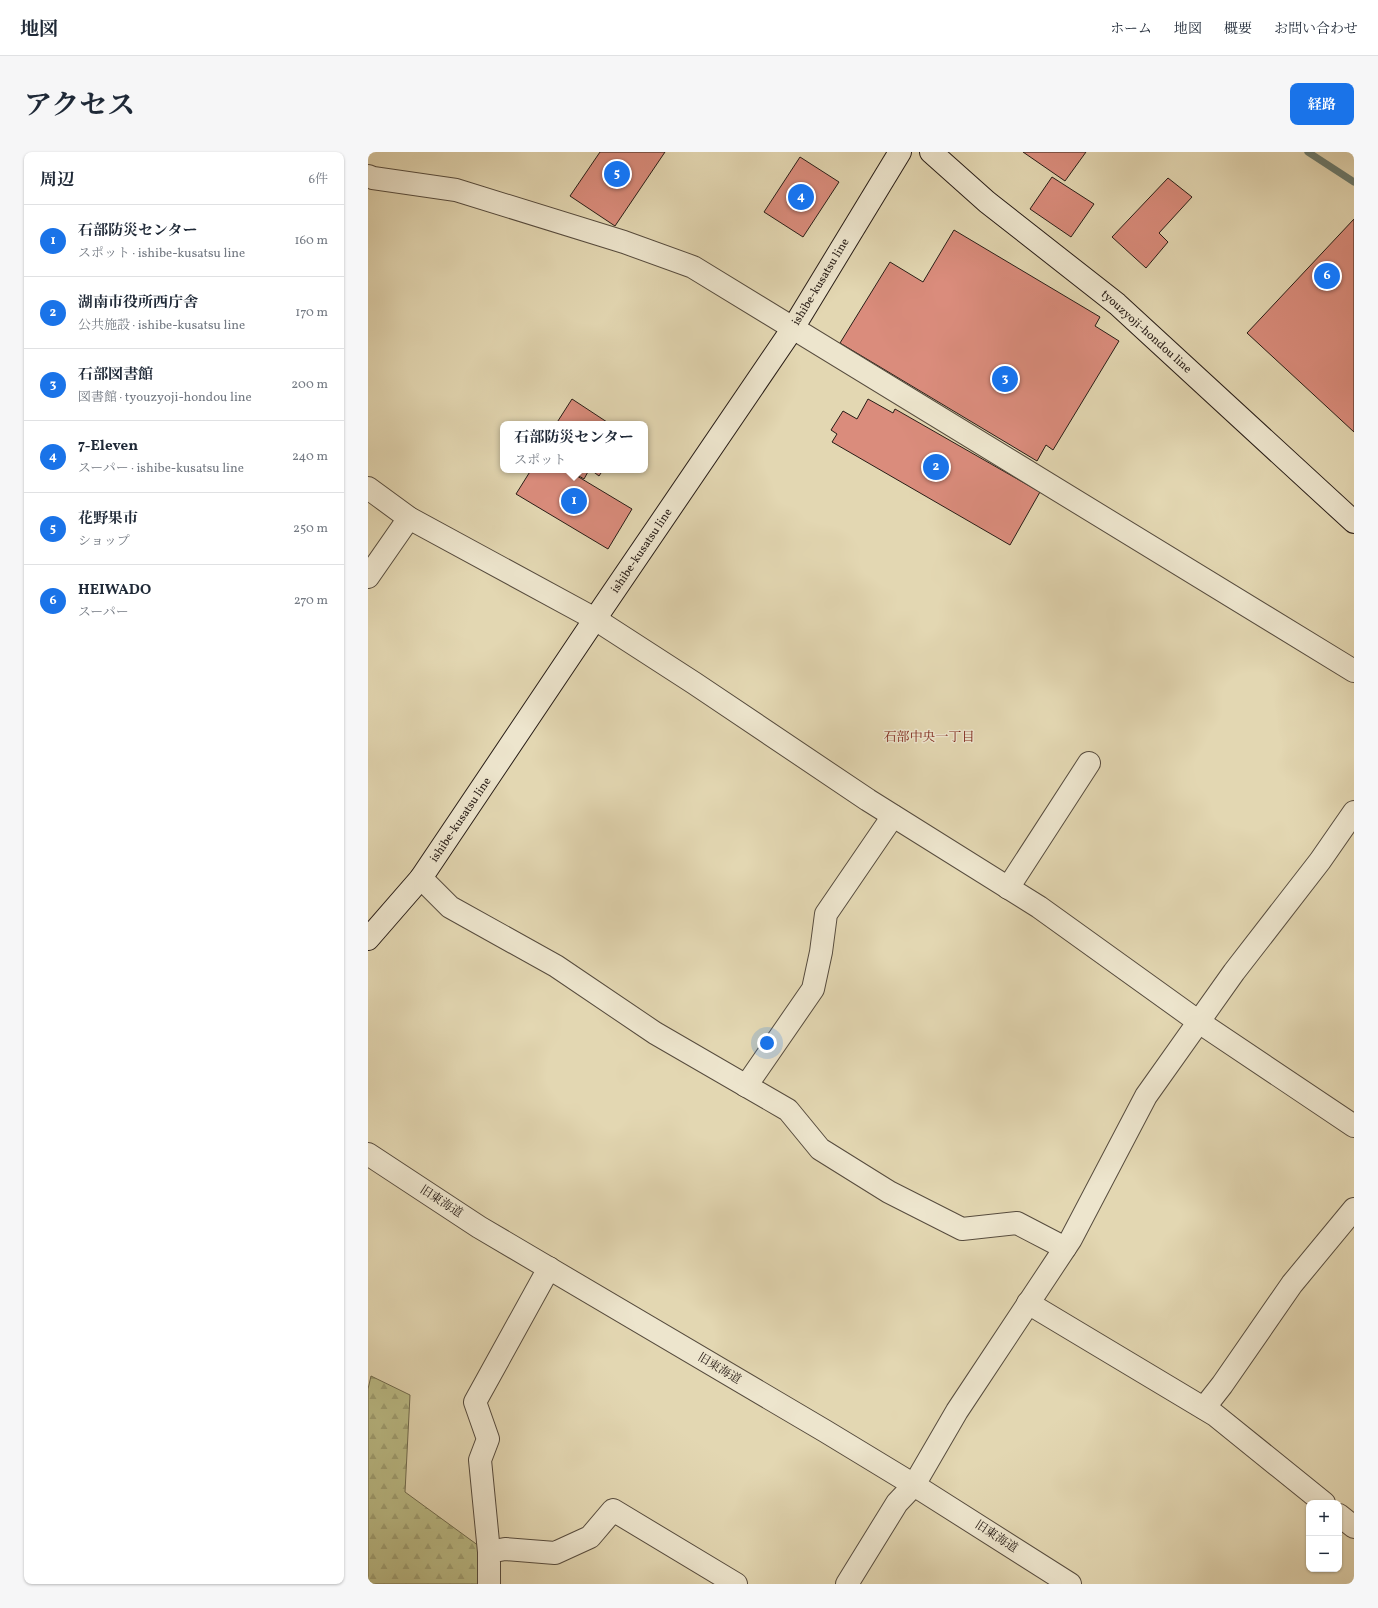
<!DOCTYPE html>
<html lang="ja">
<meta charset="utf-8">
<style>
body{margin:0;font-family:Vollkorn,"Noto Serif JP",serif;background:#f6f6f7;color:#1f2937}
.controls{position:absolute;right:12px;bottom:12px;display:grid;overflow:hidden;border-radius:8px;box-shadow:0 1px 3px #0004}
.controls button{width:36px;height:36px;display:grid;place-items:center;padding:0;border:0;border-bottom:1px solid #e0e1e3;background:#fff;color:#1f2937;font:20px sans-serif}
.you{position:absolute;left:399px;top:891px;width:14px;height:14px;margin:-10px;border:3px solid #fff;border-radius:50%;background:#1a73e8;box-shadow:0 0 0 6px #1a73e833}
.badge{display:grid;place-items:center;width:26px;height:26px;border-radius:50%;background:#1a73e8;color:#fff;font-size:13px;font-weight:700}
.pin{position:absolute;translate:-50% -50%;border:2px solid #fff;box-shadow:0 1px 4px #0006}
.popup{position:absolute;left:132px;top:269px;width:148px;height:52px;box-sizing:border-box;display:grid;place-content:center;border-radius:8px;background:#fff;filter:drop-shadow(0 1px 3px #0005);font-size:13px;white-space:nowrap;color:#747a83}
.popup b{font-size:15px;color:#1f2937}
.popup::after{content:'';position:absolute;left:50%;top:100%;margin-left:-8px;border:8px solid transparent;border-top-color:#fff}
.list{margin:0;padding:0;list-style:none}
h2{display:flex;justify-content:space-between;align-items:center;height:52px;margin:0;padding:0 16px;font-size:17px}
h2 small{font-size:13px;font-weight:400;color:#747a83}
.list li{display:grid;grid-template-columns:26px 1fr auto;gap:12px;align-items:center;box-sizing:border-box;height:72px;padding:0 16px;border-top:1px solid #e0e1e3}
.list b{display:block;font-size:15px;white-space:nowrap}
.list p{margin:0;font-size:13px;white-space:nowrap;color:#747a83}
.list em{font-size:13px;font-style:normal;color:#747a83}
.map{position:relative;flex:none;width:986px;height:1432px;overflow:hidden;border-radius:8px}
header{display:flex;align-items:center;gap:24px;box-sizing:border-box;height:56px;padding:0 20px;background:#fff;border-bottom:1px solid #e0e1e3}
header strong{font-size:19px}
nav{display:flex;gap:22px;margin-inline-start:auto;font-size:14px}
.intro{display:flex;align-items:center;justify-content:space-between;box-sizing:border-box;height:96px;padding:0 24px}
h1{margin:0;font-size:28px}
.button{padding:10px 18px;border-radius:8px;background:#1a73e8;color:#fff;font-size:14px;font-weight:700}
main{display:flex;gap:24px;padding:0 24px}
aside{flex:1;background:#fff;border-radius:8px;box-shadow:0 1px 3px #0004}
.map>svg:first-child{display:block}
</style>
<header>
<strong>地図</strong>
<nav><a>ホーム</a><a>地図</a><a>概要</a><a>お問い合わせ</a></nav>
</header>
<div class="intro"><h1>アクセス</h1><a class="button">経路</a></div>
<main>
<aside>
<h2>周辺<small>6件</small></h2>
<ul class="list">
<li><span class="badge">1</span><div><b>石部防災センター</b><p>スポット · ishibe-kusatsu line</p></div><em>160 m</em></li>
<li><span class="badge">2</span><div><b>湖南市役所西庁舎</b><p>公共施設 · ishibe-kusatsu line</p></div><em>170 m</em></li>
<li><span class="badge">3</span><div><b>石部図書館</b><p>図書館 · tyouzyoji-hondou line</p></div><em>200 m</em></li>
<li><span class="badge">4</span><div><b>7-Eleven</b><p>スーパー · ishibe-kusatsu line</p></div><em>240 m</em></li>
<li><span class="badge">5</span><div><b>花野果市</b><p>ショップ</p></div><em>250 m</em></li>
<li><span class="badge">6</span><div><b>HEIWADO</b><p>スーパー</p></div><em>270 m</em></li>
</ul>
</aside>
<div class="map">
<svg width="986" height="1432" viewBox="0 0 986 1432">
<defs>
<pattern id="forest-firs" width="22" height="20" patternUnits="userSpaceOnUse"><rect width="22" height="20" fill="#bbbc87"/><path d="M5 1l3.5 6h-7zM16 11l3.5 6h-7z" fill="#a1a174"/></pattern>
</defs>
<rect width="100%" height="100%" fill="#e3d7b2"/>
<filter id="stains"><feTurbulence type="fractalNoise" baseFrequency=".005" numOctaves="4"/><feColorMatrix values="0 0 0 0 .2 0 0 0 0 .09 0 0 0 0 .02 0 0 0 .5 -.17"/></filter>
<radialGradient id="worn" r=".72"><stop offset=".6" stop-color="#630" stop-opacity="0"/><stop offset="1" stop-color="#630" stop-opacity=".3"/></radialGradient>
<!-- forest -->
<polygon fill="url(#forest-firs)" stroke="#726c4f" points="3,1224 42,1243 37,1340 111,1394 112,1432 0,1432 0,1237"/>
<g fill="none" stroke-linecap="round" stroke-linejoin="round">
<!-- stream -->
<polyline stroke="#6a7b6f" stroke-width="7" points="940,0 986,30"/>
</g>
<!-- building -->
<g fill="#da8c7c" stroke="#281d17">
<polygon points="232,0 297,0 247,74 202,44"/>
<polygon points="655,0 718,0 697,29"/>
<polygon points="432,5 471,30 435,85 396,60"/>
<polygon points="684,25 726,52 703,85 662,57"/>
<polygon points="800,26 824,45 791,81 800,90 778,116 744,85"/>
<polygon points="986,67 986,280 879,181"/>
<polygon points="586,78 732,165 727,174 751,189 685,298 678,293 669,309 472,191 522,110 555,130"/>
<polygon points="204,247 242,272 188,272"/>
<polygon points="500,247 525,261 527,257 672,340 642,393 464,290 469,282 463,278 475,259 489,267"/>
<polygon points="163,318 199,318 264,357 240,397 148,342"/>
<polygon points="201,318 221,318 216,327"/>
<polygon points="223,318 235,318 231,324"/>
</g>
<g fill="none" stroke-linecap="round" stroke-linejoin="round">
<defs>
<g id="street">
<polyline points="0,24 5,26 88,38 256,90 325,115 986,519"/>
<polyline points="0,336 41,366 227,467 326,531 500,648 671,755 831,870 986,974"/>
<polyline points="0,425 41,366"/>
<polyline points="53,726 82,755 188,814 287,881 420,958 452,997 521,1040 594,1077 649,1071 697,1096"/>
<polyline points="640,736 721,611"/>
<polyline points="378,934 445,837 453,800 458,762 525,664"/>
<polyline points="0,1002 111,1075 457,1279 546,1333 702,1432"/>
<polyline points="660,1151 847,1263 956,1351"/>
<polyline points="836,1256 854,1233 924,1132 986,1057"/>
<polyline points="971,1363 986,1375"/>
<polyline points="121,1400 112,1308 120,1287 107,1250 181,1116"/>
<polyline points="121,1432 121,1400 137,1397 187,1401 222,1385 245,1358 368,1432"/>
<polyline points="479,1432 529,1351 546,1333 589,1259 703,1087 778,944 866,820 952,709 986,660"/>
</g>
<g id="secondary">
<polyline points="563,0 619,50 749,152 986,370"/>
<polyline points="0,787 53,726 227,467 425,176 532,0"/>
</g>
</defs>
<!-- street casing -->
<use href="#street" stroke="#574c3e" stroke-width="24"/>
<!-- secondary casing -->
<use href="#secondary" stroke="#281d17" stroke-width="24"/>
<!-- street -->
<use href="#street" stroke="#ede5cd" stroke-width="22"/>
<!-- secondary -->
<use href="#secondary" stroke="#ede5cd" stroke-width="22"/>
</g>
<g text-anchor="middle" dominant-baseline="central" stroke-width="3" stroke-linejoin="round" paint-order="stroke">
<!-- street labels -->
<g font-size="12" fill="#281d17" stroke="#ede5cd">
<text transform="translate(453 130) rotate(-59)">ishibe-kusatsu line</text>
<text transform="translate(778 180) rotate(42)">tyouzyoji-hondou line</text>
<text transform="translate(274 399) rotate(-56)">ishibe-kusatsu line</text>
<text transform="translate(93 668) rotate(-56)">ishibe-kusatsu line</text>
<text transform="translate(73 1050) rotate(33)">旧東海道</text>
<text transform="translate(351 1217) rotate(31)">旧東海道</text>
<text transform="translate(628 1385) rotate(33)">旧東海道</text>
</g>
<!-- neighbourhood labels -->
<g font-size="13" fill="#7a1f14" stroke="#ede5cd">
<text x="561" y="586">石部中央一丁目</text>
</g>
</g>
<rect width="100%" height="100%" filter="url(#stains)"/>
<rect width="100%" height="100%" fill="url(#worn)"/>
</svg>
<div class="controls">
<button>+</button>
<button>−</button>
</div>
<div class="you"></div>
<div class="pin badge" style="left:206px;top:349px">1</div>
<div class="popup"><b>石部防災センター</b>スポット</div>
<div class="pin badge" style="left:568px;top:315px">2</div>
<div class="pin badge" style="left:637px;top:227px">3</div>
<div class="pin badge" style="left:433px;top:45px">4</div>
<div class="pin badge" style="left:249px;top:22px">5</div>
<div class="pin badge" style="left:959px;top:124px">6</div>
</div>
</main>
